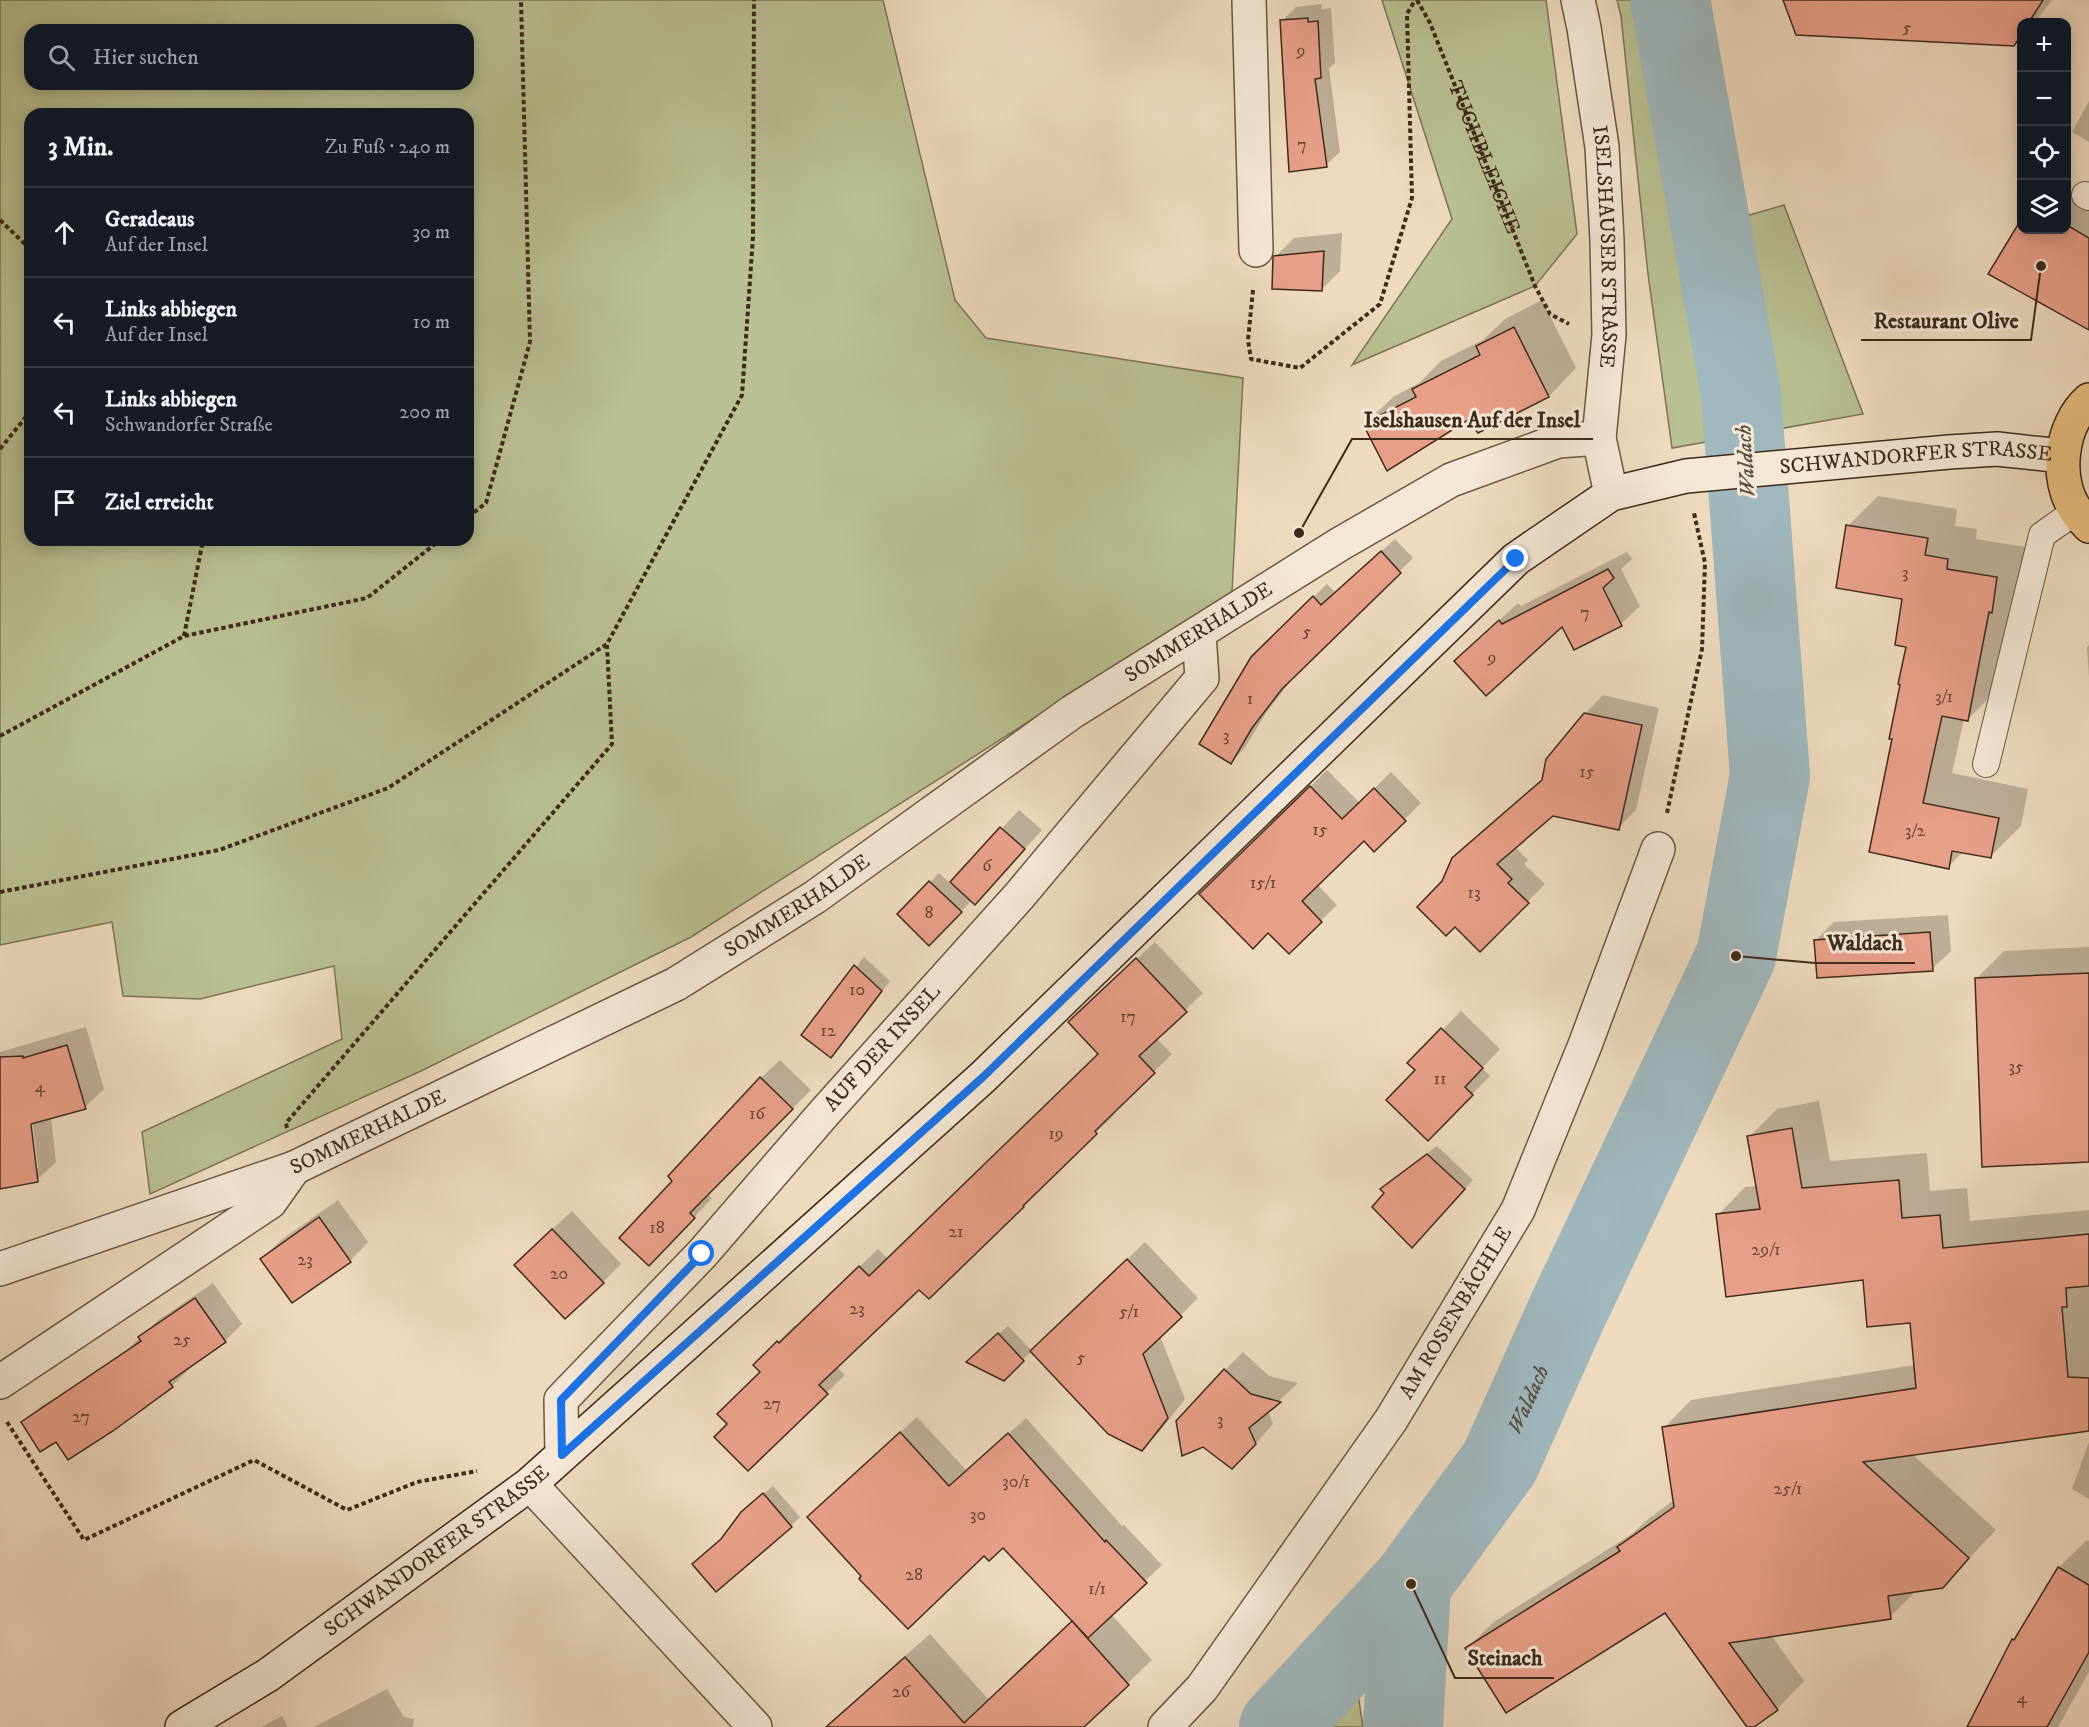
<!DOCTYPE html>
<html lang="de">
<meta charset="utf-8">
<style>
body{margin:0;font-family:"IM FELL DW Pica",serif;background:#242831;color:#f1f3f6}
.controls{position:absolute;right:18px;top:18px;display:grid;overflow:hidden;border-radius:12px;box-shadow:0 3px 15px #0003}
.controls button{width:54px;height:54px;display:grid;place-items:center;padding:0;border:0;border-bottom:2px solid #363941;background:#171b24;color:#f1f3f6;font:30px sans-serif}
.stop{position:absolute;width:18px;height:18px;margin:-14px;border:4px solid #1a73e8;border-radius:50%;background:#fff}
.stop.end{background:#1a73e8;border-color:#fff;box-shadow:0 2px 6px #0008}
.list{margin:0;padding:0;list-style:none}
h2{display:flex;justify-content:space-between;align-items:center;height:78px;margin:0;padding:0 24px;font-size:26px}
h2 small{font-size:20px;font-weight:400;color:#9ea1a6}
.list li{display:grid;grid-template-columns:39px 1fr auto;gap:18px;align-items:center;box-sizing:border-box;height:90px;padding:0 24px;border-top:2px solid #363941}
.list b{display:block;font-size:22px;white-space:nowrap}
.list p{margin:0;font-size:20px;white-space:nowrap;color:#9ea1a6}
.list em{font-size:20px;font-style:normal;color:#9ea1a6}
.icon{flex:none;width:33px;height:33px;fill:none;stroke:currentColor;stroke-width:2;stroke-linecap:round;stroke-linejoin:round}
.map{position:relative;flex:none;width:2089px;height:1727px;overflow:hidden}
.search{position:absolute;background:#171b24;box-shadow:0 3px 15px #0003;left:24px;top:24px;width:450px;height:66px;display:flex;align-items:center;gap:15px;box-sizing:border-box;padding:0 21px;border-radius:18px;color:#9ea1a6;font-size:22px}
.panel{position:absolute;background:#171b24;box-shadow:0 3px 15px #0003;left:24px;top:108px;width:450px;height:438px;border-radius:18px}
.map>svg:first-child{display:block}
</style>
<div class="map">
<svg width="2089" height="1727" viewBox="0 0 2089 1727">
<rect width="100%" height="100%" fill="#eedabe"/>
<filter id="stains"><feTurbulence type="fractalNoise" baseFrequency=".00333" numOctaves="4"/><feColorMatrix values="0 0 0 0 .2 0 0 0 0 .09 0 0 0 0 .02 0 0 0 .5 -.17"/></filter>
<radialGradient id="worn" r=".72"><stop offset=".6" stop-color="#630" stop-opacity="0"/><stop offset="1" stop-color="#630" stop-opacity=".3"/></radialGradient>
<!-- green -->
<g fill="#b9c091" stroke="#7c7556" stroke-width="1.5" fill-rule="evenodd">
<path d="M0,0H883L955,300L986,338L1243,378L1232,592L691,937L421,1071L150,1194L142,1132L342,1039L334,966L200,999L123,996L112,922L0,945ZM30,30H468V84H30ZM30,114H468V540H30Z"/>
<polygon points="1382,0 1546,0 1577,234 1535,286 1352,365 1452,219"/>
<polygon points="1617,0 1697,0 1746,216 1784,205 1863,414 1672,448 1648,274 1621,16"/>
<polygon points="1352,1655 1363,1727 1289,1727"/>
</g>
<!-- shadow -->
<g fill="#0003" fill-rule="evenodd">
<polygon points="1784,0 2052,0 2035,22 2022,22 2022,36 2013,44"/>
<polygon points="1321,4 1322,9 1331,8 1335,63 1329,68 1340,152 1326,165 1282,21 1296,7"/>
<polygon points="2089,101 2089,142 2072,132"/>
<polygon points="2066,196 2089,209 2089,321 1990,273 2022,230 2066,230"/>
<polygon points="1342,233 1340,271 1322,289 1275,257 1294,238"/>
<polygon points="1542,300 1576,368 1549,396 1478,431 1468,418 1365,424 1393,397 1419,383 1441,361 1483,340 1505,319"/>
<polygon points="1878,496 1957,509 1955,526 1977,529 1976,539 2026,547 1997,690 1967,720 1964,719 1952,773 2028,789 2021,826 1991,856 1964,851 1948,867 1894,738 1908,646 1904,597 1848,526"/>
<polygon points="1395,539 1413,558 1295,675 1266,713 1244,749 1231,762 1252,658 1327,584 1335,592"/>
<polygon points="1627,552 1632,559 1621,569 1640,606 1621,624 1574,648 1562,624 1475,643 1518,603 1521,606"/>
<polygon points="2089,645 2089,678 2087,647"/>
<polygon points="1603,695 1659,708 1636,810 1618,828 1553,814 1515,847 1528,860 1524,864 1545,884 1480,950 1443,882 1453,859 1544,778 1585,714"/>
<polygon points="1327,770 1360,803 1391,772 1421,803 1374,850 1364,839 1317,884 1337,905 1289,952 1269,931 1201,894"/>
<polygon points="1019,810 1042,830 993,884 972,900 929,944 899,914 939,873 951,884"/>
<polygon points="1948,915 1951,951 1932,969 1816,940 1834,922"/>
<polygon points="1155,942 1203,993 1156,1038 1172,1054 1112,1112 1114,1115 1040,1187 1041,1188 929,1297 919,1288 836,1366 845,1375 748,1469 729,1424 762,1371 755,1365 795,1325 797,1327 878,1249 888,1259 1100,1053 1088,1005"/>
<polygon points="2089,947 2089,1161 1976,979 2004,951"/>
<polygon points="864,957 890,981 840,1047 831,1056 803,1035"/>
<polygon points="1461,1011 1500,1049 1482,1068 1490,1076 1428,1139 1417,1070 1410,1063"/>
<path d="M86,1027L104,1089L85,1107L51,1117L56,1162L37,1180L0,1188V1052ZM29,1117H32L38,1168H35Z"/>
<polygon points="780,1060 811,1090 707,1194 712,1198 668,1246 675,1181 761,1078"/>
<polygon points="1819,1101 1830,1161 1927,1153 1930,1191 1967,1188 1970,1221 2089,1210 2089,1429 1912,1454 1996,1530 1942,1587 1917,1590 1890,1617 1771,1635 1804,1681 1777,1709 1752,1727 1749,1727 1665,1611 1467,1648 1495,1621 1632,1534 1647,1520 1674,1500 1664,1428 1691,1400 1915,1365 1911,1322 1864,1278 1718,1215 1745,1187 1757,1186 1749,1137 1777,1109"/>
<polygon points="1437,1146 1473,1180 1421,1238 1382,1189 1391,1180"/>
<polygon points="338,1200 368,1242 350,1261 262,1259 281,1240"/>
<polygon points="572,1211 621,1264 603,1282 534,1246"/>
<polygon points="1145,1242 1198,1298 1160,1336 1185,1399 1160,1431 1142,1449 1032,1351 1003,1379 977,1353 1008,1326 1032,1351"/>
<polygon points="213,1283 242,1324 225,1341 187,1367 189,1369 172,1386 56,1440 24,1423 41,1406 121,1363 119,1358 157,1321"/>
<polygon points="1243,1352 1269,1376 1298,1383 1268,1411 1273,1424 1251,1449 1225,1370"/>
<polygon points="917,1417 967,1471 1026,1418 1122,1526 1124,1525 1162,1565 1111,1614 1152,1660 1082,1727 828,1727 852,1703 930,1634 989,1700 1073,1620 1003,1546 984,1554 863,1576 825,1501"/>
<polygon points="2089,1442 2089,1499 2072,1489"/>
<polygon points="773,1486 800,1517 791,1526 725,1537 752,1503"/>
<polygon points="2087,1540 2089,1541 2089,1672 2058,1727 1969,1727 2013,1640 2020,1633 2059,1567"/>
<polygon points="387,1689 404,1717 414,1719 413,1727 314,1727"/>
<polygon points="282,1716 288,1727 261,1727"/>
</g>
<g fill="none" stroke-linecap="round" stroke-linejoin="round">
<!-- river -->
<g stroke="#9fb7bd" stroke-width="80">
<path id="s1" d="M1279,1727L1411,1584L1500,1462L1568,1310L1736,956L1770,776L1741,394L1670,0"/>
<polyline points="1403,1727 1411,1584"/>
</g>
</g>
<!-- building -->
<g fill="#e89f88" stroke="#3f2a1a" stroke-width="1.5">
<polygon points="1783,0 2043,0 2029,22 2022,22 2022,34 2014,46 1796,35"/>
<polygon points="1308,18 1308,22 1318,21 1321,78 1315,79 1327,167 1289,172 1280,20"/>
<polygon points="2022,218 2022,230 2067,230 2067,225 2089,238 2089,330 1988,274"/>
<polygon points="1324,251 1322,291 1272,289 1273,256"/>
<polygon points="1514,327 1549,397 1478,433 1468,420 1387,471 1363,424 1416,397 1412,389 1480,355 1476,346"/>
<polygon points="1846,525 1928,538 1925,555 1948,559 1947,569 1997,577 1992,613 1989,612 1968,721 1942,716 1923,803 1999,818 1991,858 1952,851 1949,869 1869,852 1892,739 1889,739 1900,685 1898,684 1906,647 1895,645 1902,599 1836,588"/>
<polygon points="1381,551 1401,573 1282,689 1252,728 1231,764 1199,744 1251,657 1313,596 1321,605"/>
<polygon points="1608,569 1614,578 1603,588 1622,626 1574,650 1562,627 1486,696 1454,661 1499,620 1502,624"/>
<polygon points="1584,713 1642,725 1619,830 1553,816 1497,864 1512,879 1508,883 1529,903 1480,952 1455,927 1446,936 1417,907 1442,881 1452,858 1542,780 1546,759"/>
<polygon points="1310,786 1342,819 1374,788 1406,821 1374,852 1364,841 1302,901 1322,922 1289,954 1268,933 1253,949 1199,894"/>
<polygon points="1000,827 1025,849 975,905 950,882"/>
<polygon points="929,881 962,912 929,946 897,914"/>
<polygon points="1930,932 1933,971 1817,978 1814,940"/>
<polygon points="1136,958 1187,1012 1139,1056 1155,1073 1095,1131 1097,1134 1023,1206 1024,1207 929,1299 919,1290 819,1385 828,1394 748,1471 714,1437 727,1424 717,1414 760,1372 753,1365 777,1341 779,1343 859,1266 869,1276 1098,1054 1068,1022"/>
<polygon points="854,965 882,991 831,1058 801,1035"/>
<polygon points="2089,973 2089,1162 1982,1167 1975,978"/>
<polygon points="1441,1028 1483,1068 1465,1087 1473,1095 1428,1141 1386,1100 1415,1070 1407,1063"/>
<polygon points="67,1045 86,1109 31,1124 38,1182 0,1189 0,1057 23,1056 23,1058"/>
<polygon points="760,1077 793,1109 690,1213 695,1218 649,1266 619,1238 672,1181 668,1176"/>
<polygon points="1792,1128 1802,1188 1899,1180 1902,1218 1940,1215 1943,1248 2089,1234 2089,1286 2066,1288 2067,1307 2062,1307 2068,1377 2089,1378 2089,1431 1863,1462 1969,1558 1943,1588 1888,1596 1891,1619 1729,1643 1778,1710 1754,1727 1747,1727 1665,1613 1506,1713 1465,1648 1620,1551 1617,1547 1674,1507 1662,1427 1916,1388 1910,1323 1867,1327 1863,1280 1726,1297 1716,1214 1760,1209 1747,1136"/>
<polygon points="1427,1154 1465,1189 1412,1248 1372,1207 1384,1193 1380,1189"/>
<polygon points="319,1217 351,1262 292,1303 260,1259"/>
<polygon points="552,1229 604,1283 565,1319 514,1265"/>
<polygon points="1127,1259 1182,1317 1143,1354 1168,1418 1142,1451 1108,1434 1030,1351"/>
<polygon points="195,1298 226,1342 169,1382 173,1387 113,1431 68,1460 56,1442 40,1452 21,1422 141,1341 138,1337"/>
<polygon points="998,1333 1024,1361 1004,1381 966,1362"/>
<polygon points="1224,1369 1251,1394 1281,1402 1249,1428 1256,1444 1232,1469 1203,1447 1182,1456 1176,1421"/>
<polygon points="900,1432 949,1486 1008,1433 1105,1542 1106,1540 1147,1583 1088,1638 1003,1548 989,1561 984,1556 908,1629 859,1579 861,1576 807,1517"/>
<polygon points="763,1493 792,1527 716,1592 692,1564 721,1539 741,1512"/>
<polygon points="2058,1567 2089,1585 2089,1652 2047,1727 1967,1727 2012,1639 2014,1640"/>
<polygon points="1072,1621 1129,1685 1084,1727 826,1727 905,1657 964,1723"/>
</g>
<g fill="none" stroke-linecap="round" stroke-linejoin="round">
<defs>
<g id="service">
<polyline points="2085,195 2089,197"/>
<polyline points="1986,764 2042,535 2076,511"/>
</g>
<g id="minor">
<polyline points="1249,0 1256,250"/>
<path id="s3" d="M1578,0L1584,28L1602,147L1607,240L1609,335L1599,438L1611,494"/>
<path id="s4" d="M0,1269L294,1168L676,984L815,897L1072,712L1340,544L1451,480L1558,441L1599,438"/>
<polyline points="0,1382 270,1202 294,1168"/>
<path id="s5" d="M562,1455L561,1400L702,1254L825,1112L1020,895L1202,678L1199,634"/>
<polyline points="530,1484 755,1727"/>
<path id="s6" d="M1165,1727L1202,1688L1391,1420L1518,1210L1585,1045L1658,849"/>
</g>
<g id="secondary">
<path id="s7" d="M182,1727L268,1675L530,1484L983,1077L1516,559L1611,494L1686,476L1949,452L1997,449L2062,456"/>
</g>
<path id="primary" d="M2089,400C2060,426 2054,480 2077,512C2080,517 2085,521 2089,526"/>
</defs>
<!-- service casing -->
<use href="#service" stroke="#6b5643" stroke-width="28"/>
<!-- minor casing -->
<use href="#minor" stroke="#6b5643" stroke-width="36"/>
<!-- secondary casing -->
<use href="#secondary" stroke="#3f2a1a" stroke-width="36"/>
<!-- primary casing -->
<use href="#primary" stroke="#3f2a1a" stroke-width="36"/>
<!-- path -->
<g stroke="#3f2a1a" stroke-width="4" stroke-dasharray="4.5 3" stroke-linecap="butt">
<path id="s2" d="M1417,0L1430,23L1535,286L1550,314L1569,324"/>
<polyline points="0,220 30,249"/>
<polyline points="1253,290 1248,340 1251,359 1300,368 1380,304 1412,198 1407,14 1415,0"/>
<polyline points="0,449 30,412"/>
<polyline points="468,517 486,503 530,342 521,0"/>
<polyline points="184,636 203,540"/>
<polyline points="0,736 184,636 367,598 440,540"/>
<polyline points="1667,813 1702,649 1705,563 1694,513"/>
<polyline points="0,892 219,850 388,788 607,644 742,395 753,237 754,0"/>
<polyline points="287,1128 286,1123 612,744 607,645"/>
<polyline points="7,1422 84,1540 254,1460 347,1510 417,1482 477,1471"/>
</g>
<!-- service -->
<use href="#service" stroke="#f4e7d5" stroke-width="26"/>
<!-- minor -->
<use href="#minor" stroke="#f4e7d5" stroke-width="33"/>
<!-- secondary -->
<use href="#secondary" stroke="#f4e7d5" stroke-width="33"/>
<!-- primary -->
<use href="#primary" stroke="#e7bd7f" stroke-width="33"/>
</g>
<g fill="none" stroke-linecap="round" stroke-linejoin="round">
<!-- route -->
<polyline stroke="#1a73e8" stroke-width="8" points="702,1254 561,1400 562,1455 983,1077 1516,559"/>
</g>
<g text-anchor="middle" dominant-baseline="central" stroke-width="6" stroke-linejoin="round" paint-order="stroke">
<!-- number labels -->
<g font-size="18" fill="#694736">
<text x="1907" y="28">5</text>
<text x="1301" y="51">9</text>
<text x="1302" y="145">7</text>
<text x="1905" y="573">3</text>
<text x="1585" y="613">7</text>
<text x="1307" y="632">5</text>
<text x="1492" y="658">9</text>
<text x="1944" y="697">3/1</text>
<text x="1250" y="699">1</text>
<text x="1226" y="736">3</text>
<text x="1587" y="772">15</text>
<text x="1320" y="830">15</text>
<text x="1915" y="831">3/2</text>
<text x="987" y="866">6</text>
<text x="1263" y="883">15/1</text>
<text x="1474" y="893">13</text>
<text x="929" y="913">8</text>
<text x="857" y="990">10</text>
<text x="1128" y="1017">17</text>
<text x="828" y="1031">12</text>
<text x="2016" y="1067">35</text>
<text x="1440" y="1079">11</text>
<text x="40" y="1087">4</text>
<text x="757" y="1114">16</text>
<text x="1056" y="1134">19</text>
<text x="657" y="1228">18</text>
<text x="956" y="1232">21</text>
<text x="1766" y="1250">29/1</text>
<text x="305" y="1260">23</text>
<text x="559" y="1274">20</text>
<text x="857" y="1309">23</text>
<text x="1129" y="1312">5/1</text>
<text x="182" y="1340">25</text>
<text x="1081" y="1358">5</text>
<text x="772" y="1404">27</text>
<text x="81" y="1417">27</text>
<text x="1220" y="1420">3</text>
<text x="1016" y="1482">30/1</text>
<text x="1788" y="1489">25/1</text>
<text x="978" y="1515">30</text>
<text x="914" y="1575">28</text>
<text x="1097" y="1589">1/1</text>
<text x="901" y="1692">26</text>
<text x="2022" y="1698">4</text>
</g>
<!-- street labels -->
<g font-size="21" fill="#3f2a1a" stroke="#f4e7d5">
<text stroke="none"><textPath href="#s2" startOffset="171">TUCHBLEICHE</textPath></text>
<text stroke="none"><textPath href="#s3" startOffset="249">ISELSHAUSER STRASSE</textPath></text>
<text stroke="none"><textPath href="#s7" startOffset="2200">SCHWANDORFER STRASSE</textPath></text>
<text stroke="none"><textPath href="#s4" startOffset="1365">SOMMERHALDE</textPath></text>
<text stroke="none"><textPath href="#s4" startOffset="879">SOMMERHALDE</textPath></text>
<text stroke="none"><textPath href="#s5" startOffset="532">AUF DER INSEL</textPath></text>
<text stroke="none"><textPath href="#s4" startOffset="393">SOMMERHALDE</textPath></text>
<text stroke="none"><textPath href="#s6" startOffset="507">AM ROSENBÄCHLE</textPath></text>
<text stroke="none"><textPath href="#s7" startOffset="310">SCHWANDORFER STRASSE</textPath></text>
</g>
<!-- water labels -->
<g font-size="22" font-style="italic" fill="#574d43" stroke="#f4e7d5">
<text transform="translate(1746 461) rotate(-94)">Waldach</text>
<text stroke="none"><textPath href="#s1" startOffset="414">Waldach</textPath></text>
</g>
</g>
<!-- callouts -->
<path fill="none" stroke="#3f2a1a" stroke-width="2" d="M2041 266L2031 340H1861M1299 533L1352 439H1593M1736 956L1815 963H1915M1411 1584L1455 1678H1554"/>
<g fill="#3f2a1a" stroke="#f4e7d5" stroke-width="2">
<circle cx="2041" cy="266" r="6"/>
<circle cx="1299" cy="533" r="6"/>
<circle cx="1736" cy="956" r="6"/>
<circle cx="1411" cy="1584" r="6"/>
</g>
<g font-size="22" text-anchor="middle" font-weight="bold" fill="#3f2a1a" stroke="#f4e7d5" stroke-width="6" stroke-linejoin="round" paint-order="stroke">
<text x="1946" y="328">Restaurant Olive</text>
<text x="1472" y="427">Iselshausen Auf der Insel</text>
<text x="1865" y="950">Waldach</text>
<text x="1505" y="1665">Steinach</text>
</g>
<rect width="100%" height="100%" filter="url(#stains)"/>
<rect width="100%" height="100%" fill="url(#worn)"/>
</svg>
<div class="controls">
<button>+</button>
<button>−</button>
<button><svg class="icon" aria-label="locate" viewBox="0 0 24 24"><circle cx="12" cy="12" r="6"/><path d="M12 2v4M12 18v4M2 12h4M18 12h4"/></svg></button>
<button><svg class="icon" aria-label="layers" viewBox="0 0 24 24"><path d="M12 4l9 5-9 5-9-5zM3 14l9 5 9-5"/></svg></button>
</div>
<div class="stop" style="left:702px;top:1254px"></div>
<div class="stop end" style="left:1516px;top:559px"></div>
<div class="search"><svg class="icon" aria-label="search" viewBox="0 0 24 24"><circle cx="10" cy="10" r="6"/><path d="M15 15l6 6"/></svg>Hier suchen</div>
<section class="panel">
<h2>3 Min.<small>Zu Fuß · 240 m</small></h2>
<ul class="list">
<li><svg class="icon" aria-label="ahead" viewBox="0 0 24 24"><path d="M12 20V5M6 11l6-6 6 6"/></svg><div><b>Geradeaus</b><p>Auf der Insel</p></div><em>30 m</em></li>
<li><svg class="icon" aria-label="left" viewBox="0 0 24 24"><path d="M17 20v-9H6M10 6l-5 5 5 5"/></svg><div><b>Links abbiegen</b><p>Auf der Insel</p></div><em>10 m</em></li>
<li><svg class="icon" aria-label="left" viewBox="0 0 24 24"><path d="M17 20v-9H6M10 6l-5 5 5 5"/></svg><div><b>Links abbiegen</b><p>Schwandorfer Straße</p></div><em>200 m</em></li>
<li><svg class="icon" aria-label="arrive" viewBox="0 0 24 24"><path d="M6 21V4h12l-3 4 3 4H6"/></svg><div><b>Ziel erreicht</b></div></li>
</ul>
</section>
</div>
